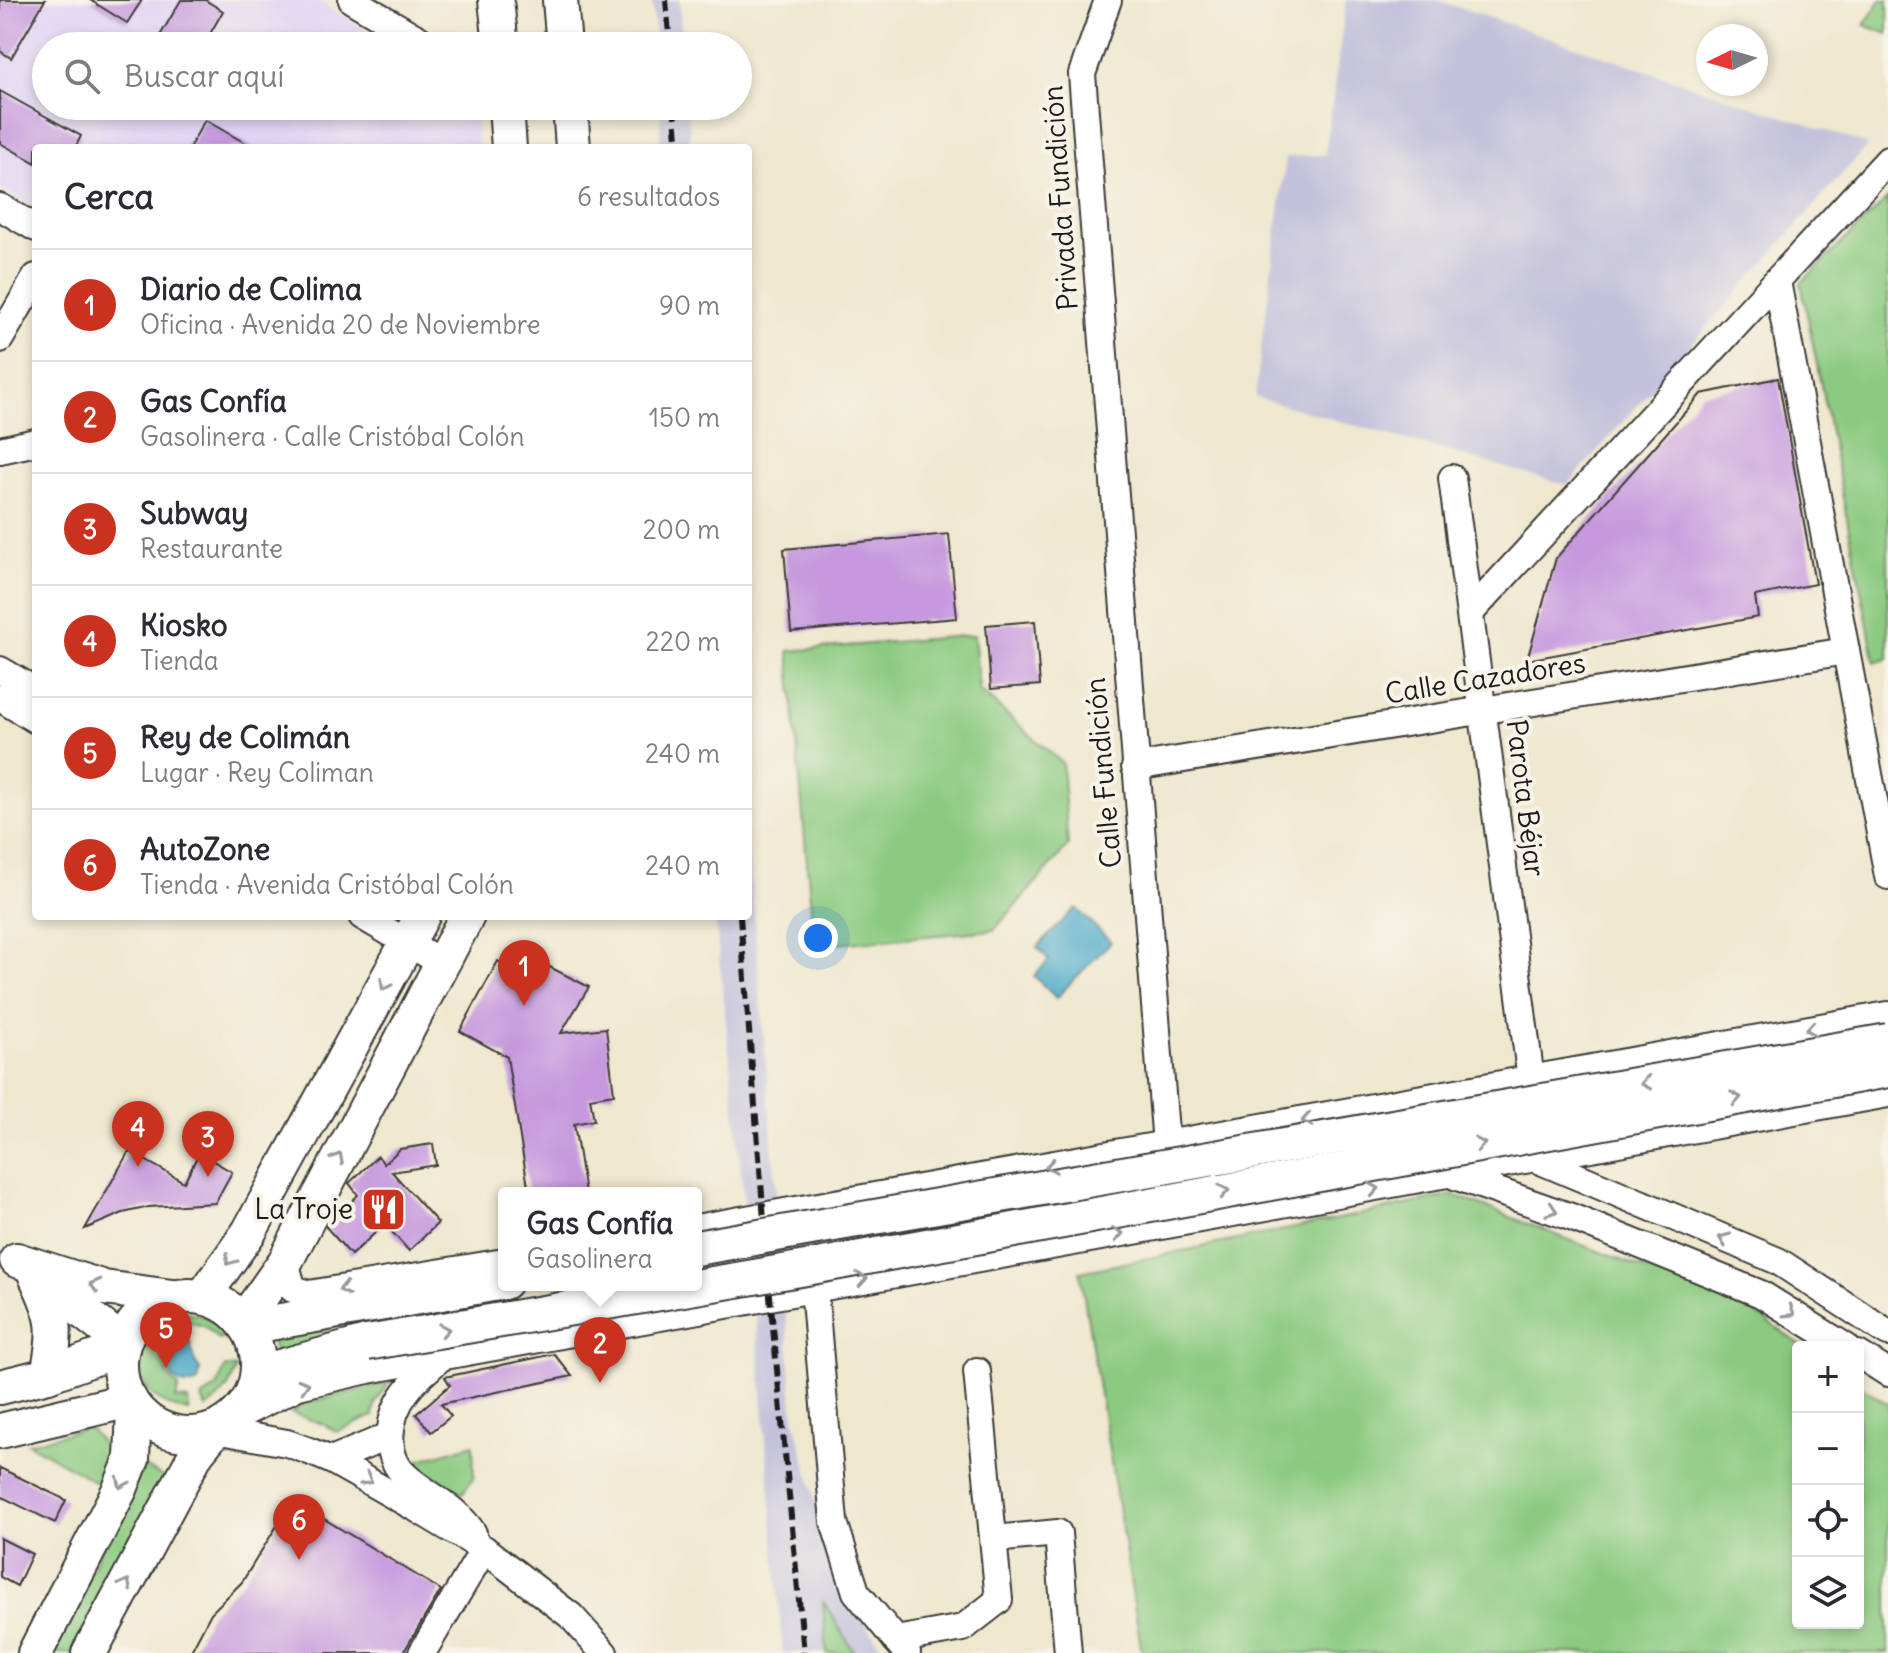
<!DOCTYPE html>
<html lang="es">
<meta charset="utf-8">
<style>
body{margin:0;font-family:Delius,sans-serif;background:#f2f2f3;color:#2b2b33}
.controls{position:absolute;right:24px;bottom:24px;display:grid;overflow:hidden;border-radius:8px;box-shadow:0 4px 12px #0003}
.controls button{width:72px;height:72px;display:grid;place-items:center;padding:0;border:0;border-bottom:2px solid #e1e1e2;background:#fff;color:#2b2b33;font:40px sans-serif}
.compass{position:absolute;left:1696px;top:24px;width:72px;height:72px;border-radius:50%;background:#fff;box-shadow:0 4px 12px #0003;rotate:265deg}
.you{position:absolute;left:818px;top:938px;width:28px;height:28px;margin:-20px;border:6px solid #fff;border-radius:50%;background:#1a73e8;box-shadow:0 0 0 12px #1a73e833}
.badge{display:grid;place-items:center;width:52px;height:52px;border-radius:50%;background:#c8321e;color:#fff;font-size:26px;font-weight:700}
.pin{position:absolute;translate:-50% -66px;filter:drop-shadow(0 2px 4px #0008)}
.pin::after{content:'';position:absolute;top:42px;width:28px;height:24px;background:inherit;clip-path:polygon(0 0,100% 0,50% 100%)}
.popup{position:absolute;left:498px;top:1187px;width:204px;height:104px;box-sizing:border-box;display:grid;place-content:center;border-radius:8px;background:#fff;filter:drop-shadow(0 2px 6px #0005);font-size:26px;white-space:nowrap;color:#7c7c81}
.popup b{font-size:30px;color:#2b2b33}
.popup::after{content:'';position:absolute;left:50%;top:100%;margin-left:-16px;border:16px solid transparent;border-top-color:#fff}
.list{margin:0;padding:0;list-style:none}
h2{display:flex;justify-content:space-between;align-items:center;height:104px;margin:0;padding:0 32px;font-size:34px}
h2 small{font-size:26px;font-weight:400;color:#7c7c81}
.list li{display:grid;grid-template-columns:52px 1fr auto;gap:24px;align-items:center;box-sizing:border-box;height:112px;padding:0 32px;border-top:2px solid #e1e1e2}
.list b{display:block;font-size:30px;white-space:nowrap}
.list p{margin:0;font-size:26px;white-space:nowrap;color:#7c7c81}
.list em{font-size:26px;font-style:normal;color:#7c7c81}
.icon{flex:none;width:44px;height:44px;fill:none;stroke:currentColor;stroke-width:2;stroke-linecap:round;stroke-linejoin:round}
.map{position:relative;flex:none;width:1888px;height:1653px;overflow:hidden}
.search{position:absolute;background:#fff;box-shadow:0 4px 12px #0003;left:32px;top:32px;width:720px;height:88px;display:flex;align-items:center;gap:20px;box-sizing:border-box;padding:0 28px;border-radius:44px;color:#7c7c81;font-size:30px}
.panel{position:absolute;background:#fff;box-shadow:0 4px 12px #0003;left:32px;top:144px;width:720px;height:776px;border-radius:8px}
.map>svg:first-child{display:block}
</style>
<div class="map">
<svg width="1888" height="1653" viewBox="0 0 1888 1653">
<rect width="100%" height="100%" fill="#f7f3e8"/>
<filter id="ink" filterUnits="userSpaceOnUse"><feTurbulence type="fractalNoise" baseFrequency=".0125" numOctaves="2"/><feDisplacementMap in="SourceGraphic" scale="16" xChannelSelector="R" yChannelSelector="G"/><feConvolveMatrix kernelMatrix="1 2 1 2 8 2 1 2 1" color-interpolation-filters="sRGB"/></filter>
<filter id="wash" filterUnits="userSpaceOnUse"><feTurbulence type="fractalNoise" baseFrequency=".006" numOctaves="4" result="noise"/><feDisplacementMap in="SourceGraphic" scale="32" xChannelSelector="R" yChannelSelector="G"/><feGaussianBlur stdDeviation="1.8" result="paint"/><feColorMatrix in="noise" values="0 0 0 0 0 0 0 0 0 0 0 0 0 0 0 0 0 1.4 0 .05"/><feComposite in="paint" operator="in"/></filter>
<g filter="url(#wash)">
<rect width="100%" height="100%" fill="#efe7ce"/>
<!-- built -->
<polygon fill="#dfd5f5" points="0,0 316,0 394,46 46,46 46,106 474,106 478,148 36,148 36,210 0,189"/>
<!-- industrial -->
<g fill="#c3c1db">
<polygon points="652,0 679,0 683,46 656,46"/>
<polygon points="1346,0 1437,0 1868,145 1567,485 1255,397 1286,157 1325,155"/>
<polygon points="661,106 687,106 691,148 660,148"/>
<polygon points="748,840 794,1417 836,1581 885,1653 783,1653 755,1305 715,916 748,916"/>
</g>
<!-- green -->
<g fill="#8bca80" stroke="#54734e" stroke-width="2">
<polygon points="1881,0 1888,0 1888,34 1864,25"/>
<polygon points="1888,198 1888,659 1875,662 1801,283"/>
<polygon points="974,635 979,690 1062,763 1068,846 994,930 814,946 789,651"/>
<polygon points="1454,1195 1752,1311 1804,1347 1798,1347 1798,1623 1858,1623 1858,1384 1888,1404 1888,1653 1142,1653 1080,1272"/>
<path d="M185,1312C205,1315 215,1320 229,1335L219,1340L206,1327L188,1322Z"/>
<path d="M168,1316L173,1327L162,1333L169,1341C158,1358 164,1375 179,1387L176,1399L188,1400L189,1411C132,1403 119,1346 168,1316Z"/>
<polygon points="269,1329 345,1331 275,1359"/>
<path d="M225,1367L236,1368C230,1387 222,1397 206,1408L202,1398L217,1387Z"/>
<polygon points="389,1383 375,1404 373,1416 337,1432 323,1424 291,1413 305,1403"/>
<polygon points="89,1428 113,1457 99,1484 28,1443"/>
<polygon points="473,1444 474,1477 462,1494 413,1462"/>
<polygon points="142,1466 165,1478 73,1653 50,1653"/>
<polygon points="823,1601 855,1653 827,1653"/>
</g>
<!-- water -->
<g fill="#48a9c7" stroke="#326272" stroke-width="2">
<polygon points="1076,908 1111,942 1056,998 1034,976 1049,960 1037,947"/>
<path d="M182,1337L188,1338C195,1349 189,1358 200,1369L198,1382C170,1398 152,1346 182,1337Z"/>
</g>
<g id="blocks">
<!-- building -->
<g fill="#c699de">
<polygon points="0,0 45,0 11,58 0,51"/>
<polygon points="90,0 142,0 127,23"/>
<polygon points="181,0 205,0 223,11 203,46 154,46"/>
<polygon points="0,91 81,136 75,148 36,148 36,163 0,143"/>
<polygon points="205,120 254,148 189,148"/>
<polygon points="1778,378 1815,584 1755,596 1758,617 1527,660 1556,558 1701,394"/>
<polygon points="949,534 957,618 791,632 784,549"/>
<polygon points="1035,621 1040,685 991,689 986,625"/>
<polygon points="528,956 589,987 561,1033 606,1028 614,1094 590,1098 594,1120 574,1124 585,1193 529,1193 507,1057 460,1031 498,961 520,973"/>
<polygon points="433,1144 436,1165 392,1172 438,1223 409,1251 385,1224 351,1255 326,1227 358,1195 349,1183 378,1156 384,1164 400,1149"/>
<polygon points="129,1151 184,1182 199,1153 232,1172 215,1203 149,1207 123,1213 85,1229"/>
<polygon points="554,1354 572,1376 441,1404 451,1416 431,1432 416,1414 450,1385 445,1377"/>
<polygon points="0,1468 66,1500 55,1523 0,1496"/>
<polygon points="293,1500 441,1590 403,1653 190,1653 211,1613 242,1582"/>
<polygon points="0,1538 32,1554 17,1586 0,1577"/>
</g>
</g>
</g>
<g filter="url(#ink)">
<use href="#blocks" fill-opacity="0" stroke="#3c3a37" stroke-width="2"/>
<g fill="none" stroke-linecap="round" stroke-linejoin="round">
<defs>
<g id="minor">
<polyline points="352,0 430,46"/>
<polyline points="1108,0 1082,74 1166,1145"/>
<polyline points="0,207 36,228"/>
<polyline points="1777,281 1888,876"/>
<polyline points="0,339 36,277"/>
<polyline points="0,450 36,442"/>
<polyline points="1452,478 1531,1080"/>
<polyline points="1470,613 1888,160"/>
<polyline points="0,670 36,691"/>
<polyline points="0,698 36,720"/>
<polyline points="1135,767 1846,651"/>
<polyline points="362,916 442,963"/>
<polyline points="1536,1159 1778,1261 1888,1333"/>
<polyline points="1455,1176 1571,1217 1761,1294 1846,1347"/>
<polyline points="696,1228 1888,1015"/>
<polyline points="285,1262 293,1289 309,1294 504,1262"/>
<polyline points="814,1288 834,1522 856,1592 907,1653"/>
<polyline points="1858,1354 1888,1373"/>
<path d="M441,1357C430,1368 415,1379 406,1392C388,1416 382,1456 407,1477C430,1497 456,1507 473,1533"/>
<polyline points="234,1418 298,1386 368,1370 1888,1094"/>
<polyline points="215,1430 287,1443 309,1451 331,1460 419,1510 484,1549 571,1616 604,1653"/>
<polyline points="331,1460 389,1436"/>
<polyline points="994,1539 1058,1533 1068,1653"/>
<polyline points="896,1640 963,1628 999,1600 977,1371"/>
<polyline points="422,1653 484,1549"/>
</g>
<g id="major">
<polyline points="496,0 501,46"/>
<polyline points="560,0 564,46"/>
<polyline points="506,106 509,148"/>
<polyline points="570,106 573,148"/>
<polyline points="17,1260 104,1288 172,1297"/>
<polyline points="36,1275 123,1343"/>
<path d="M36,1276C57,1320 57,1328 48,1375"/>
<circle cx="189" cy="1365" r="69"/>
<polyline points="203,1297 249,1232 422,916"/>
<polyline points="243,1322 285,1262 467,916"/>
<polyline points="247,1327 504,1282"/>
<polyline points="258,1373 367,1343"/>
<polyline points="0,1387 48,1375 122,1348"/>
<polyline points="0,1431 130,1400"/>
<polyline points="35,1653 120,1489 132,1459 134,1407"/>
<polyline points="89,1653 197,1452 215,1430"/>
</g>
</defs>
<!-- minor casing -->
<use href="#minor" stroke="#3c3a37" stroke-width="30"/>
<!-- major casing -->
<use href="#major" stroke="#3c3a37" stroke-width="38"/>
<!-- minor -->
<use href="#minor" stroke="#fff" stroke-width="26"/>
<!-- major -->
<use href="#major" stroke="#fff" stroke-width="34"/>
<!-- rail -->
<g stroke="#1c1c1c" stroke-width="6" stroke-dasharray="12 6" stroke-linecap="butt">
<polyline points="666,0 670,46"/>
<polyline points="674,106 678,148"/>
<polyline points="740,916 770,1296 804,1653"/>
</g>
<defs>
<g id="major-bridge">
<polyline points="696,1248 1888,1041"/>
<polyline points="367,1343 812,1267 1888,1070"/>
</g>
</defs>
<!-- major-bridge casing -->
<use href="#major-bridge" stroke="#3c3a37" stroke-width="38" stroke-linecap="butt"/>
<!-- major-bridge -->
<use href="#major-bridge" stroke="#fff" stroke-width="34"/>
</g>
<!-- one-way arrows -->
<defs><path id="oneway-chevron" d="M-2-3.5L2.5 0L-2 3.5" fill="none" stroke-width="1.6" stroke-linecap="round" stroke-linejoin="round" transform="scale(2)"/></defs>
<g stroke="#999">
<use href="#oneway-chevron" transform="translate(385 985) rotate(119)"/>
<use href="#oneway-chevron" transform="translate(1811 1029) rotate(170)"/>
<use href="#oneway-chevron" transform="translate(1646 1083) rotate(170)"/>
<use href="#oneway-chevron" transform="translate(1736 1098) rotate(-10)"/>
<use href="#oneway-chevron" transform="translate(1307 1120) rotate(170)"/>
<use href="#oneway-chevron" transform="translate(1480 1144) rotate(-10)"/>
<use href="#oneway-chevron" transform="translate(338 1158) rotate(-62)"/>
<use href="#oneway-chevron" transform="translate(1051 1166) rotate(170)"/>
<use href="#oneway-chevron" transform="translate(1374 1189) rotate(-10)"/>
<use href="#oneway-chevron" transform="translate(1224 1191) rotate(-10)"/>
<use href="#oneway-chevron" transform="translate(1552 1210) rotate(19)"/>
<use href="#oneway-chevron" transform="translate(1118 1234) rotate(-10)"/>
<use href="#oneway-chevron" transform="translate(1724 1239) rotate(-158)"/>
<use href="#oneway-chevron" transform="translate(230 1260) rotate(127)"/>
<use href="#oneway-chevron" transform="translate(862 1279) rotate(-10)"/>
<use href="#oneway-chevron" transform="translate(95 1285) rotate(-165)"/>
<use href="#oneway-chevron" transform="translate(344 1289) rotate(170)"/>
<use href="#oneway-chevron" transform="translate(1790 1312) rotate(32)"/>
<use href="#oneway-chevron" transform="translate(444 1330) rotate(-10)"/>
<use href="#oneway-chevron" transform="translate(304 1385) rotate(-17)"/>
<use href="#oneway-chevron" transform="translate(367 1480) rotate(30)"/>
<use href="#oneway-chevron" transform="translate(122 1483) rotate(114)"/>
<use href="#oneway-chevron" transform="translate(126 1584) rotate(-62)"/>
</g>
</g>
<!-- icons -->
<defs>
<symbol id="restaurant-square" viewBox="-11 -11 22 22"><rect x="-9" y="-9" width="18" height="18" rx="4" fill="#c8321e" stroke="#f7f3e8"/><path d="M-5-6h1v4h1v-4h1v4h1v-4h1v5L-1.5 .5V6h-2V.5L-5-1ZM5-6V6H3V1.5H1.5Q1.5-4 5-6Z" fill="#fff"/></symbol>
</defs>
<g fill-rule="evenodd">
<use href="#restaurant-square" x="358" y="1184" width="51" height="51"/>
</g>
<g text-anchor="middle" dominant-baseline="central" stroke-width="8" stroke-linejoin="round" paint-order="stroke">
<!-- street labels -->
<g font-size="28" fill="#1c1c1c" stroke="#f7f3e8">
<text transform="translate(1060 198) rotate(-94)">Privada Fundición</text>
<text transform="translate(1485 678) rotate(-9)">Calle Cazadores</text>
<text transform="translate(1103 773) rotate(-95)">Calle Fundición</text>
<text transform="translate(1526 798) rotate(83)">Parota Béjar</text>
</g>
<!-- poi labels -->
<g font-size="28" fill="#1c1c1c" stroke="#f7f3e8" text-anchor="end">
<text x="353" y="1209">La Troje</text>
</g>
</g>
</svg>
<div class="controls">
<button>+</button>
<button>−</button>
<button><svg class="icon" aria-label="locate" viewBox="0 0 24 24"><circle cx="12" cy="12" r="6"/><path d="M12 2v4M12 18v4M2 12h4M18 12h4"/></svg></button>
<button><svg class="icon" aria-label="layers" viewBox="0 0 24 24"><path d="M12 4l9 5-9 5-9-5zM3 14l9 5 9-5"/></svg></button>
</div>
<svg class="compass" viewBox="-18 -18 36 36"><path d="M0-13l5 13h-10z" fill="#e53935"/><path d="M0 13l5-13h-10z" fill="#7c7c81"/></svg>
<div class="you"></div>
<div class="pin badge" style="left:524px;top:1006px">1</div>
<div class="pin badge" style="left:600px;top:1383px">2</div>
<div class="popup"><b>Gas Confía</b>Gasolinera</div>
<div class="pin badge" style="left:208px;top:1177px">3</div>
<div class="pin badge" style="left:138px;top:1167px">4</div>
<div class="pin badge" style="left:166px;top:1368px">5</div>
<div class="pin badge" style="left:299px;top:1560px">6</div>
<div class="search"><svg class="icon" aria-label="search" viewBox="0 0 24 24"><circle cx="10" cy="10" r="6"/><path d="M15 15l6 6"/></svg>Buscar aquí</div>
<section class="panel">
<h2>Cerca<small>6 resultados</small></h2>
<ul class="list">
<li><span class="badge">1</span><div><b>Diario de Colima</b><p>Oficina · Avenida 20 de Noviembre</p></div><em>90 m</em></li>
<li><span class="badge">2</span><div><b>Gas Confía</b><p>Gasolinera · Calle Cristóbal Colón</p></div><em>150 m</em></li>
<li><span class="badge">3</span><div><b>Subway</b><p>Restaurante</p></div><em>200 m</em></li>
<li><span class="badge">4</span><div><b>Kiosko</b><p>Tienda</p></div><em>220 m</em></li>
<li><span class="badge">5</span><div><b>Rey de Colimán</b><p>Lugar · Rey Coliman</p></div><em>240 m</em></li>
<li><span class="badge">6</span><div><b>AutoZone</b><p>Tienda · Avenida Cristóbal Colón</p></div><em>240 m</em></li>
</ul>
</section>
</div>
